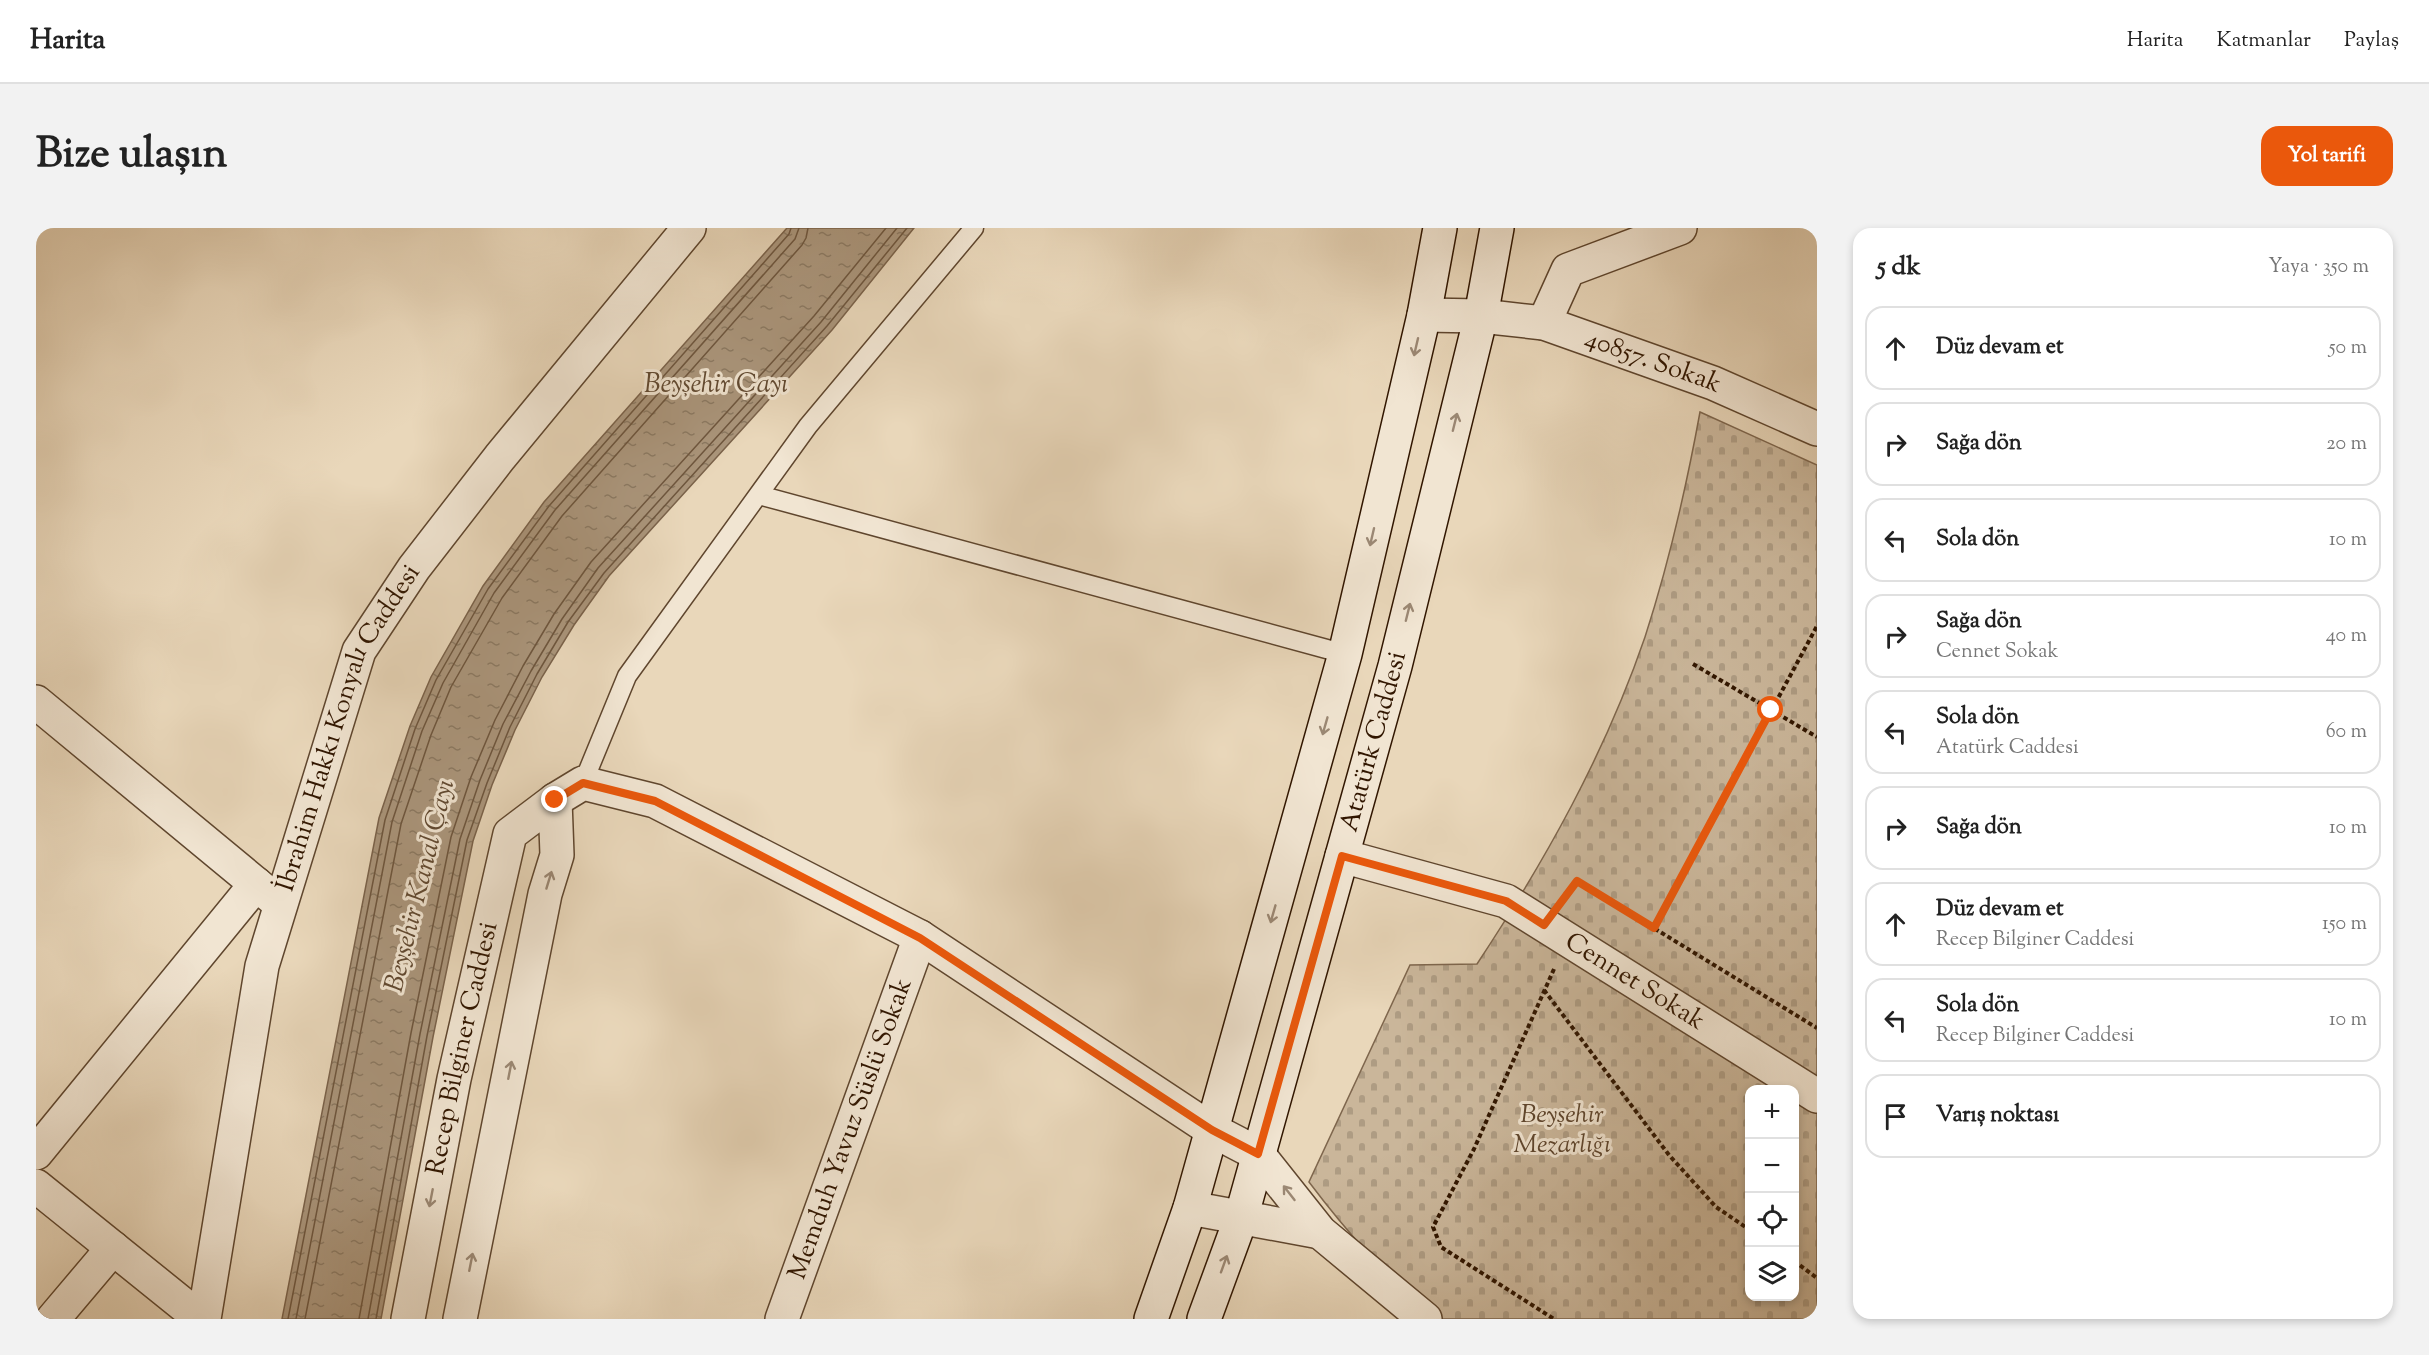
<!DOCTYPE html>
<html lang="tr">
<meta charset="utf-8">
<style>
body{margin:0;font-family:"Sorts Mill Goudy",serif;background:#f2f2f2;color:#222}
.controls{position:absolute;right:18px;bottom:18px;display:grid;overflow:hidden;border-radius:12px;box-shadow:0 3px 9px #0003}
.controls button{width:54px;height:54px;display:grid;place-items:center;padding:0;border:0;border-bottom:2px solid #e0e0e0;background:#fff;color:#222;font:30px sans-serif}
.stop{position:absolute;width:18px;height:18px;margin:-14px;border:4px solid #ea580c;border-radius:50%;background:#fff}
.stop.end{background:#ea580c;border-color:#fff;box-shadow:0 2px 6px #0008}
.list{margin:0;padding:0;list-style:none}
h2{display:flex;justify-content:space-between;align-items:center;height:78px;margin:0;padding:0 24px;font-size:26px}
h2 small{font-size:20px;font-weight:400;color:#767676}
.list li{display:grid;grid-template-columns:39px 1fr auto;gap:18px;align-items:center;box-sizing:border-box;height:84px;margin:0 12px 12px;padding:0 12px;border:2px solid #e0e0e0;border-radius:18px}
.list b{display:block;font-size:22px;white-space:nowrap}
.list p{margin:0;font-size:20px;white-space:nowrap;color:#767676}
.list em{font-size:20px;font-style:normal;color:#767676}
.icon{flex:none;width:33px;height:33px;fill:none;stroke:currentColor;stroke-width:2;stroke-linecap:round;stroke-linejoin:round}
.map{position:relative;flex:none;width:1781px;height:1091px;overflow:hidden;border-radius:18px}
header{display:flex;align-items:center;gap:36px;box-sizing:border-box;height:84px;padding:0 30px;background:#fff;border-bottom:2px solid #e0e0e0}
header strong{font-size:28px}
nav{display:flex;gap:33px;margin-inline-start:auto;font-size:21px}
.intro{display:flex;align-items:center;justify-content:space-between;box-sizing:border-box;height:144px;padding:0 36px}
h1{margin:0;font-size:42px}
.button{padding:15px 27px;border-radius:18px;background:#ea580c;color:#fff;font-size:21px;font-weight:700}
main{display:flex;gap:36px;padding:0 36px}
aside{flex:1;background:#fff;border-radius:18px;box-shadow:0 3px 9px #0003}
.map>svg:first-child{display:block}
</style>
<header>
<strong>Harita</strong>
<nav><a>Harita</a><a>Katmanlar</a><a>Paylaş</a></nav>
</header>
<div class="intro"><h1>Bize ulaşın</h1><a class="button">Yol tarifi</a></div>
<main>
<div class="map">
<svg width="1781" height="1091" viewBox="0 0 1781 1091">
<defs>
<pattern id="cemetery-stones" width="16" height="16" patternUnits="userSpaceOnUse" patternTransform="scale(1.5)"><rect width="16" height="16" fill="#cab69a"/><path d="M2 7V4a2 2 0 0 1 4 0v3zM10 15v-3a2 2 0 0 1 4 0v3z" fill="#ae9c83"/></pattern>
<pattern id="water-ripples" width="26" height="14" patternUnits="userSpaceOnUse" patternTransform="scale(1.5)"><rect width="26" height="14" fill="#aa957b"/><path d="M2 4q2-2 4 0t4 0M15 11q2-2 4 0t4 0" fill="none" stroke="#8b7962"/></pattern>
</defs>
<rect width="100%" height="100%" fill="#e9d7ba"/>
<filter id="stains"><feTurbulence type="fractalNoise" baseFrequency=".00333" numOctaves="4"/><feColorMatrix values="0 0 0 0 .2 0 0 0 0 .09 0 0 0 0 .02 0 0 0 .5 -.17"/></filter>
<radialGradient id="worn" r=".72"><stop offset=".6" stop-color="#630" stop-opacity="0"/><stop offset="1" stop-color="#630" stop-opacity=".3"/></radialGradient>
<!-- cemetery -->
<path fill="url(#cemetery-stones)" stroke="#7e664d" stroke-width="1.5" fill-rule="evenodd" d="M1664,184L1781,237V1091H1398C1349,1046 1313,1007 1273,954L1374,737L1441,736C1509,633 1569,526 1609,409C1633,335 1650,261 1664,184ZM1714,862H1758V1068H1714Z"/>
<!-- water -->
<polygon fill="url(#water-ripples)" stroke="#7a624a" stroke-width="1.5" points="751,0 878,0 796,102 573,348 538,397 506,449 479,502 456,557 437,613 397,809 345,1091 246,1091 343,590 374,498 395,449 447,358 508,274"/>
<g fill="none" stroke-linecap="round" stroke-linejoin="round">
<!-- shore -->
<g stroke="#6e563e" stroke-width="1.5">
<polyline points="252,1091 349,592 379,501 400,452 452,361 513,278 753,6 755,0"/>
<polyline points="260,1091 356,594 386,503 407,455 458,365 519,282 759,11 763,0"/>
<polyline points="269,1091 365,596 395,507 415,459 466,370 526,288 766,17 770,10 772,0"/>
<polyline points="323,1091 375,805 415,609 435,549 459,492 487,438 518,386 555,334 778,88 850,0"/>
<polyline points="332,1091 384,806 424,611 444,552 467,496 495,443 526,391 562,340 785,94 861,0"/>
<polyline points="340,1091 391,808 431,612 451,555 474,499 501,446 532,394 568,345 791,98 871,0"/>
</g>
<defs>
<g id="service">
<polyline points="723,267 1309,426"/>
<polyline points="547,555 591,448 772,198 938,0"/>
</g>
<g id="minor">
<polyline points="1508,95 1532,42 1644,0"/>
<polyline points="0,474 237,670"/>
<path id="s1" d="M1306,628L1470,673L1781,868"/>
<polyline points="1176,902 1222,926 1284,1004 1389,1091"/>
<polyline points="0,925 220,656"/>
<polyline points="0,958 165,1091"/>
<polyline points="1154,980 1284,1004"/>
<polyline points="17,1091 77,1020"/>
<path id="s2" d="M746,1091L884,709"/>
</g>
<g id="tertiary">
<path id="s3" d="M1388,87L1445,88L1508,95L1677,155L1781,201"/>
<polyline points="519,572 547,555 619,573 884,709 1176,902"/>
<path id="s4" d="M168,1091L226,738L323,423L378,340L464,229L653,0"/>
<path id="s5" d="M372,1091L418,851L474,606L519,572L521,627L509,666L424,1091"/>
</g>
<g id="secondary">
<polyline points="1115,1091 1154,980 1309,426 1388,87 1404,0"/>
<path id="s6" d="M1168,1091L1205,990L1359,438L1445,88L1461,0"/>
</g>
</defs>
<!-- service casing -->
<use href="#service" stroke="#5f462e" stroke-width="21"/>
<!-- minor casing -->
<use href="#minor" stroke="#5f462e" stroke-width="36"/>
<!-- tertiary casing -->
<use href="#tertiary" stroke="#5f462e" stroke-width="36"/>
<!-- secondary casing -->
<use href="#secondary" stroke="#311600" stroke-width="36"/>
<!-- path -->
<g stroke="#311600" stroke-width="4" stroke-dasharray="4.5 3" stroke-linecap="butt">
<polyline points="1657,436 1781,509"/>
<polyline points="1528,670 1541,653 1781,800"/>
<polyline points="1618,700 1781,398"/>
<polyline points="1518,741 1438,921 1397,999 1405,1019 1518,1091"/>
<polyline points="1508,762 1633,927 1680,979 1714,1002"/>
<polyline points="1758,1033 1781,1050"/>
</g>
<!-- service -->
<use href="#service" stroke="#f1e5d2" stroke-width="18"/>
<!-- minor -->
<use href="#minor" stroke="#f1e5d2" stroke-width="33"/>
<!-- tertiary -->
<use href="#tertiary" stroke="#f1e5d2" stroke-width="33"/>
<!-- secondary -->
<use href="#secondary" stroke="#f1e5d2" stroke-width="33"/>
</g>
<!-- one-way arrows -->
<defs><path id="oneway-shaft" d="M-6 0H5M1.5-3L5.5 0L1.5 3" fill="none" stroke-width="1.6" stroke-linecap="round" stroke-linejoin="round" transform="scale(1.5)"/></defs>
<g stroke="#9b8874">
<use href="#oneway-shaft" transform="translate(1380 119) rotate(103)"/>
<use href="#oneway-shaft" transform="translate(1419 194) rotate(-76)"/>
<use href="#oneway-shaft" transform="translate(1336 309) rotate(103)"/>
<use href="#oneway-shaft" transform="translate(1372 384) rotate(-76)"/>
<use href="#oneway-shaft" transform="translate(1289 498) rotate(106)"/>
<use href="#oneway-shaft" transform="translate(513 652) rotate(-73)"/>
<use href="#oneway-shaft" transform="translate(1237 686) rotate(106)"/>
<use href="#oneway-shaft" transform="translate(474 842) rotate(-79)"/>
<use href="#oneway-shaft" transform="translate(1253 965) rotate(-128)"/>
<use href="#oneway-shaft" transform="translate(395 970) rotate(101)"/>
<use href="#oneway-shaft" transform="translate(435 1034) rotate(-79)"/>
<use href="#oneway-shaft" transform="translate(1188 1036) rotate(-70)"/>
</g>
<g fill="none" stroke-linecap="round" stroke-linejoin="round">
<!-- route -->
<polyline stroke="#ea580c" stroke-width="8" points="519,572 547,555 619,573 884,710 1176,902 1222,926 1306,628 1470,673 1508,697 1541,653 1618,700 1735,482"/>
</g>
<g text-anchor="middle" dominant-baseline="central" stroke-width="6" stroke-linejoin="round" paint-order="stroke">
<!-- street labels -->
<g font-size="26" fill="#311600" stroke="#f1e5d2">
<text stroke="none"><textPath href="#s3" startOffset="236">40857. Sokak</textPath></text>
<text stroke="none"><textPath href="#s4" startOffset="612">İbrahim Hakkı Konyalı Caddesi</textPath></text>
<text stroke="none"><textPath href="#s6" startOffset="602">Atatürk Caddesi</textPath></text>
<text stroke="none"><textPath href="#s1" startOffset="322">Cennet Sokak</textPath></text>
<text stroke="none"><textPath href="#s5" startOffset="276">Recep Bilginer Caddesi</textPath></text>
<text stroke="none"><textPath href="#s2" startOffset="202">Memduh Yavuz Süslü Sokak</textPath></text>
</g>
<!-- park labels -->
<g font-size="26" font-style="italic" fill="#5f462e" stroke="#f1e5d2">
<text x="1526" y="887">Beyşehir<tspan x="1526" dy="30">Mezarlığı</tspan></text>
</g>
<!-- water labels -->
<g font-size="27" font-style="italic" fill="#614931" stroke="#f1e5d2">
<text x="680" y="157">Beyşehir Çayı</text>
<text transform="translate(385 658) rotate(-76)">Beyşehir Kanal Çayı</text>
</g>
</g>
<rect width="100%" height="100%" filter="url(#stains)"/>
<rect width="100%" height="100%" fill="url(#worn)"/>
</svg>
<div class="controls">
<button>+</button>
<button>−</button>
<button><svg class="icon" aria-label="locate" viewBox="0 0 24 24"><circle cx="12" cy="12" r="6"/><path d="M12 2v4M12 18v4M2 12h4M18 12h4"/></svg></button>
<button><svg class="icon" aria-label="layers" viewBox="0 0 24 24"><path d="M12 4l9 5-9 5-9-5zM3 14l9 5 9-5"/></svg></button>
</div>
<div class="stop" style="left:1735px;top:482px"></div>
<div class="stop end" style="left:519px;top:572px"></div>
</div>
<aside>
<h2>5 dk<small>Yaya · 350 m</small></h2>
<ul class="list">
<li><svg class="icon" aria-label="ahead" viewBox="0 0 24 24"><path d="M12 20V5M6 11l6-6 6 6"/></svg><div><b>Düz devam et</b></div><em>50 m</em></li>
<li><svg class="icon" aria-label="right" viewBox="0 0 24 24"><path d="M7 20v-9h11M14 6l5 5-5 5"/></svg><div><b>Sağa dön</b></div><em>20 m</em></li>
<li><svg class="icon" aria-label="left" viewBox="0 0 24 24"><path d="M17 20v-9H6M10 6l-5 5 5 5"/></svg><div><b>Sola dön</b></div><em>10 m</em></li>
<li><svg class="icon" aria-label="right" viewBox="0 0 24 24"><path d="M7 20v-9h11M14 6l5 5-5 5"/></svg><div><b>Sağa dön</b><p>Cennet Sokak</p></div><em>40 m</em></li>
<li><svg class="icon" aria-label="left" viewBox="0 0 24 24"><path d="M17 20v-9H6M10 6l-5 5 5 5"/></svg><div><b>Sola dön</b><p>Atatürk Caddesi</p></div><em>60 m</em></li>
<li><svg class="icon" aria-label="right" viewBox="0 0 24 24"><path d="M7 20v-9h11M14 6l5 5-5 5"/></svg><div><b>Sağa dön</b></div><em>10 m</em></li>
<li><svg class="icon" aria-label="ahead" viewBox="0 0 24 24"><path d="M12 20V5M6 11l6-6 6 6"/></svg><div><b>Düz devam et</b><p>Recep Bilginer Caddesi</p></div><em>150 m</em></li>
<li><svg class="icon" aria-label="left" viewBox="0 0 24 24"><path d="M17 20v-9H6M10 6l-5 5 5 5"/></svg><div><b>Sola dön</b><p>Recep Bilginer Caddesi</p></div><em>10 m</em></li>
<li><svg class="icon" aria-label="arrive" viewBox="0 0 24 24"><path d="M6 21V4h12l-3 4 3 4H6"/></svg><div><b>Varış noktası</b></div></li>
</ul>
</aside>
</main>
